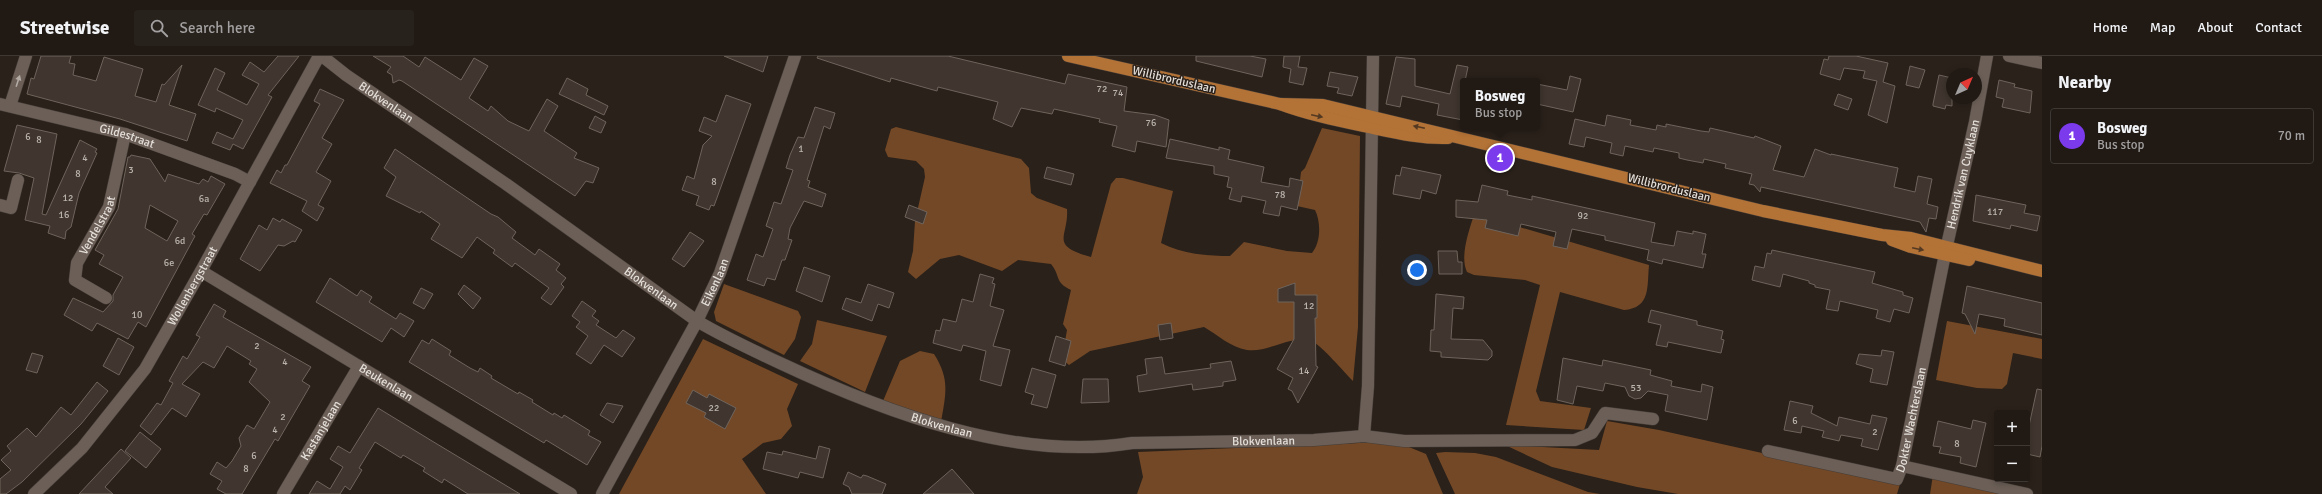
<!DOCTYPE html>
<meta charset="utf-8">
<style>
body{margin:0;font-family:Signika,sans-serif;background:#28221d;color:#f1f3f6}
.controls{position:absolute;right:12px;bottom:12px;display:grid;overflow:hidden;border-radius:4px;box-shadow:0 2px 6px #0003}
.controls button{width:36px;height:36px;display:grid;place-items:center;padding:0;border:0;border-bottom:1px solid #3d3834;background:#201914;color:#f1f3f6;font:20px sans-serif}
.compass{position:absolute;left:1946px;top:12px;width:36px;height:36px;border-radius:50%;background:#201914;box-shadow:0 2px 6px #0003;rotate:44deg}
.you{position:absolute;left:1417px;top:214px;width:14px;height:14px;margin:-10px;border:3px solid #fff;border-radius:50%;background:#1a73e8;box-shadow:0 0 0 6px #1a73e833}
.badge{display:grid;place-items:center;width:26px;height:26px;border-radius:50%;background:#7c3aed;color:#fff;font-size:13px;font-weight:700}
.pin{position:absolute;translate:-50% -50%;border:2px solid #fff;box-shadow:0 1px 4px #0006}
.popup{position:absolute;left:1460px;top:22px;width:80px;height:52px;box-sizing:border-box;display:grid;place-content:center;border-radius:4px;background:#201914;filter:drop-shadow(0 1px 3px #0005);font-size:13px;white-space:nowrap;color:#a2a0a0}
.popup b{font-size:15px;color:#f1f3f6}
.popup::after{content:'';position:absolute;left:50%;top:100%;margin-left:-8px;border:8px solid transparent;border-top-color:#201914}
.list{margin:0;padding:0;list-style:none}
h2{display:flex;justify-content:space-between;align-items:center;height:52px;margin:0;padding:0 16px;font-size:17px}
h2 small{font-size:13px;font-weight:400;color:#a2a0a0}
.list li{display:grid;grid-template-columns:26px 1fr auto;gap:12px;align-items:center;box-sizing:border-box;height:56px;margin:0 8px 8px;padding:0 8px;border:1px solid #3d3834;border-radius:4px}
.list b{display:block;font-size:15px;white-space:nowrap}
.list p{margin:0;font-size:13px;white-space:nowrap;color:#a2a0a0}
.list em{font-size:13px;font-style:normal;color:#a2a0a0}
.icon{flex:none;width:22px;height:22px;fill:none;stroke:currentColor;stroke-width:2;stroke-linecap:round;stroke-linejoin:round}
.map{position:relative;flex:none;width:2042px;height:438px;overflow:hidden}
header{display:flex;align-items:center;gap:24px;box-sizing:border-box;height:56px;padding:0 20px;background:#201914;border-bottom:1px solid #3d3834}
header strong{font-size:19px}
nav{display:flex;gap:22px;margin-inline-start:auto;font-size:14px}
.search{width:280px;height:36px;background:#28221d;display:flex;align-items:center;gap:10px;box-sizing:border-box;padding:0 14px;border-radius:4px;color:#a2a0a0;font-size:15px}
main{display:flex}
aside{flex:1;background:#201914}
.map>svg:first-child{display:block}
</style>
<header>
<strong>Streetwise</strong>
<div class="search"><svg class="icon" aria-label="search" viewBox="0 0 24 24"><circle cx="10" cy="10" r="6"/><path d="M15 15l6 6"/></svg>Search here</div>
<nav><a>Home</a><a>Map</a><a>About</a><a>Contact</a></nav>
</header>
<main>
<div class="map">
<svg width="2042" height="438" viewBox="0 0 2042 438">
<rect width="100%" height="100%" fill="#2a211a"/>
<!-- forest -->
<g fill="#734826">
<path d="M896,71L1021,103L1029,112L1031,137L1037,142L1067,153C1069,181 1048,189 1091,201L1111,128L1116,122H1123L1173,135L1161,187C1183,198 1207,200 1230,200L1244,186L1287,195L1312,197C1321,186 1321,166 1315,154L1297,150L1301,116L1305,112L1322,72L1360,80L1358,271L1353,325C1345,317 1321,289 1313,286C1291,277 1270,297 1247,294C1230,291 1218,279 1204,271L1090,295L1069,309L1062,303L1067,274L1063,268L1071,234C1054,226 1061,220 1051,208L1018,204L1002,215L959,199L940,203L916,223L908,216L913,195L915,165L925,121L924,113L916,105L888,101L885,94L891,73Z"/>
<path d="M1482,160L1649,209C1647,230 1651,252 1624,254L1560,236L1536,335L1540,345L1591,352L1584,374L1506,369L1540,229L1525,224L1474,219L1467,216C1460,202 1468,177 1473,162Z"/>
<polygon points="724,228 798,255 801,261 795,283 784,299 716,265 714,256"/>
<polygon points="817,264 887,280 865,336 800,305 812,288"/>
<polygon points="1947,265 2042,283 2042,303 2013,297 2007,328 2002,333 1977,332 1936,324"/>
<polygon points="703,283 798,328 787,353 792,370 781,383 763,387 742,403 766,438 619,438"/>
<path d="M920,295L934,298C950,323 946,338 941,366L883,345L900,305Z"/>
<polygon points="1607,365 1659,374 1900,428 1897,438 1678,438 1637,431 1552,411 1505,389 1599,394"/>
<polygon points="1359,387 1399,387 1426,398 1443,438 1137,438 1143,421 1138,396"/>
<polygon points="1445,396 1475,397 1496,401 1588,436 1600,438 1455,438 1436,397"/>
<polygon points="1933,419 2014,438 1930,438"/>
</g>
<!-- building -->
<g fill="#40362f" stroke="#6f645c" fill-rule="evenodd">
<polygon points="41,0 71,0 69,7 75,8 73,19 96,25 104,1 143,13 135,40 156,46 162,28 164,29 182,9 169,49 196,58 187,85 120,63 27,38 31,22 34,23"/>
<polygon points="278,0 299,0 268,39 272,41 243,93 233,88 230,94 212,87 217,76 233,83 243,64 216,52 215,56 198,49 215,12 225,17 217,34 247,49 259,28 242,19 250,6 264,16"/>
<polygon points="373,0 403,0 419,11 425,1 461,24 474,2 488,10 469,42 488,55 491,50 508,65 529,75 547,43 558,50 544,75 577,97 574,102 599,112 593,127 586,125 575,140 402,25 399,24 393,27 392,19 387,16 391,11"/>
<polygon points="724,0 768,0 763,16"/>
<polygon points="818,0 948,0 1065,28 1068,18 1127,31 1124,55 1155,59 1169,64 1166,91 1137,85 1135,96 1112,90 1117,70 1099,66 1100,63 1054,53 1052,58 1021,52 1012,71 993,63 998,46 938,31 937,35 891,22 890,26 817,2"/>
<polygon points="1196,0 1250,0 1266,3 1262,21 1196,5"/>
<polygon points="1284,0 1300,0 1298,11 1307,12 1303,29 1289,26 1291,13 1283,11"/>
<polygon points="1829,0 1856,0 1888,7 1883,26 1895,30 1887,67 1868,59 1877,25 1863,22 1865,15 1844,12 1840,24 1820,18 1824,3 1828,4"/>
<polygon points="1396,1 1415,3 1415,30 1450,38 1457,9 1468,11 1465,25 1463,25 1463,64 1437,59 1439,48 1402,40 1400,51 1386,48"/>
<polygon points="1910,10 1925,14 1919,32 1906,29"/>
<polygon points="1330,16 1358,21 1352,40 1337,37 1339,32 1327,30"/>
<polygon points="1939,19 1952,22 1952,50 1946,49 1945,53 1933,50 1933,48"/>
<polygon points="1570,20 1581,23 1573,56 1537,48 1537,28 1567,34"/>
<polygon points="567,22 588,33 586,39 608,50 604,59 559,38"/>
<polygon points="1999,24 2015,28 2014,31 2032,35 2030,57 2002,51 2004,43 1996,41"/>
<polygon points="320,33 344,44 322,82 332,88 316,116 331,125 318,149 324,152 317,165 302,155 307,145 270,127 277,114 281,117 285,109 287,109 320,48 314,45"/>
<polygon points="1838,38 1852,43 1848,54 1834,49"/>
<polygon points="726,39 751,48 714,150 711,149 709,154 696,149 699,140 682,134 687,120 694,123 703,89 712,80 699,75 704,61 716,66"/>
<polygon points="815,51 835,57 830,73 824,70 807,124 810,125 808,131 826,138 822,151 804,145 790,172 788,183 792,184 785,204 782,204 775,224 767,222 764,230 747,224 756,198 763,201 773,173 766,170 774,146 781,148 793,114 786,112 790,99 798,81 804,82"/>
<polygon points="1607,59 1631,64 1630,69 1656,74 1657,69 1666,71 1666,68 1701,75 1709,76 1710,72 1754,82 1755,80 1781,90 1773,114 1804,121 1815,93 1831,99 1831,98 1898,112 1894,131 1915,136 1918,120 1932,123 1927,148 1938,151 1936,163 1929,162 1926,176 1920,166 1761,131 1760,136 1754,129 1749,128 1752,118 1725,112 1726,108 1704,103 1703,107 1687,104 1679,102 1679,97 1654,92 1653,96 1625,90 1623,100 1610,97 1612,87 1586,81 1584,91 1569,88 1575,63 1605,70"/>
<polygon points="595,60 606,66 601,77 589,72"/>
<polygon points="17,69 57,78 42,158 46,159 80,84 97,93 95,96 97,97 79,137 71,171 66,175 65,183 48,177 50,170 25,164 34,122 19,117 4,115"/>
<polygon points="1170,83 1219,94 1219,91 1230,94 1228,103 1264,111 1261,126 1289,131 1290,122 1303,125 1297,154 1281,150 1279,160 1263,157 1266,145 1242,140 1241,146 1229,143 1232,132 1227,131 1229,121 1214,118 1214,110 1166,102"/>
<polygon points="395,93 491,158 498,161 516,176 512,182 535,199 539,193 560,208 556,214 566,222 561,228 564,231 551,249 541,242 549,232 515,207 512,211 493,197 495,194 477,181 462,202 431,183 440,168 421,155 420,157 386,140 396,121 384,112"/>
<path d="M131,99L150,103L165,126L168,118L199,128L203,123L208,126L211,120L225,128L207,159L204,158L192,178L195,180L146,271L138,266L128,283L97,267L92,275L64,259L73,242L103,256L113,245V239L123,221L99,208L104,199L95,194L118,153L128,101H130ZM150,149L178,165L167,185L145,172Z"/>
<polygon points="1047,111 1074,118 1071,129 1044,122"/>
<polygon points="1402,111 1441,119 1436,138 1422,134 1420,143 1393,138 1396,119 1400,120"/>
<polygon points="1482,129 1508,135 1507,139 1532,144 1532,140 1655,167 1651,186 1674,190 1677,175 1693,178 1693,175 1706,178 1702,198 1706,198 1703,212 1663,203 1662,208 1647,204 1649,194 1605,184 1605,180 1572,173 1567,193 1553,190 1556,176 1521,168 1518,180 1485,172 1487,164 1456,161 1456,144 1478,146"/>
<polygon points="1976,139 2026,149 2024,157 2040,160 2037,175 2011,169 2010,173 1973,165"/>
<polygon points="909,149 927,156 923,168 905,161"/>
<polygon points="273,162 280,166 282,163 302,174 295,186 293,185 284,190 278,189 260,215 240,203 259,169 267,174"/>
<polygon points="690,176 704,185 684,211 672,203"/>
<polygon points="1772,194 1875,216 1872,227 1903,236 1903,239 1913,242 1909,257 1894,253 1890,266 1876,262 1878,254 1840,245 1838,255 1826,253 1830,234 1815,231 1815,229 1809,227 1809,225 1783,218 1780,231 1752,224 1755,210 1764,212 1767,197 1771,198"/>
<polygon points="1438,195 1457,195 1458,206 1462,206 1462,218 1439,218"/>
<polygon points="804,211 830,220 822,246 796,235"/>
<polygon points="980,218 994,222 992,227 995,228 990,250 1004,254 993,290 1010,294 1001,330 980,324 986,295 963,289 961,295 933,287 936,274 940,275 943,263 956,266 962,243 973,246"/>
<polygon points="330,222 357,240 361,234 372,241 369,246 396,263 400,257 414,265 404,281 391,272 382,286 316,246"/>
<polygon points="1295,227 1295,239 1317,239 1317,262 1315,262 1316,310 1318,311 1298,347 1292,335 1288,333 1293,322 1277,313 1294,283 1294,246 1278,246 1278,233"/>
<polygon points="868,228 894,237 889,252 878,248 872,265 842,253 846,242 861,247"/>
<polygon points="464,229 481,242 473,253 458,238"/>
<polygon points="1967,230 2042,247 2042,279 2004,270 2005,263 1979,258 1975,278 1965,258 1962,257"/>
<polygon points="421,232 433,238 424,253 413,247"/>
<polygon points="1436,238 1464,241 1463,253 1453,252 1451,283 1483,284 1492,295 1492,300 1488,304 1441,301 1441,296 1430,295 1431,274 1434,274"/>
<polygon points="582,245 596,255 592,260 599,265 596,269 616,282 623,274 635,282 622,301 604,289 591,308 576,298 588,280 576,271 580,266 572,260"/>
<polygon points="214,248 226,255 223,261 311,311 302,325 310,330 278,385 275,383 242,438 226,438 217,433 222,425 210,418 217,406 226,412 232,405 241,390 239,382 247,369 254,373 270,346 249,326 257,313 249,308 251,305 227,290 214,312 203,306 182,328 200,338 186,361 172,352 151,379 140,370 157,347 161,349 173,327 169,325 183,300 187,303 200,281 196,279"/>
<polygon points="1651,254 1697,265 1697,269 1723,275 1721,283 1724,284 1721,297 1668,286 1667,291 1656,289 1661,269 1648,266"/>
<polygon points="1171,267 1173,282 1160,284 1158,269"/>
<polygon points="1056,280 1071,285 1065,310 1049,305"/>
<polygon points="118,282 134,291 119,319 103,310"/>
<polygon points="432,283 451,295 449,299 470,312 478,316 480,312 492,320 491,322 518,338 519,336 533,344 532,346 553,359 554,357 562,362 564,359 590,375 588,379 601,386 587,409 546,384 544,387 409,306 422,284 429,288"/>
<polygon points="1882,294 1894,296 1887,329 1870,326 1873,313 1856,308 1859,298 1881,300"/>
<polygon points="32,297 43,300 37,317 26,314"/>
<polygon points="1162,301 1165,318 1211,312 1210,308 1231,305 1236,324 1223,326 1223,330 1193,334 1192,328 1139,336 1137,320 1147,318 1145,303"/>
<polygon points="1563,302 1602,310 1603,304 1651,314 1650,319 1672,325 1671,330 1701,336 1702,328 1713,331 1707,364 1665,355 1668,339 1648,335 1641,342 1635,343 1629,340 1625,331 1605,327 1603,335 1577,330 1573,348 1557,344"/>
<polygon points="1032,312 1056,319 1047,352 1031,348 1034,339 1025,336"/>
<polygon points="1083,323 1108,323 1109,346 1081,347"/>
<polygon points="97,326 108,335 81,368 22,426 6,438 0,438 0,423 11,414 1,404 11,395 7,390 27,372 36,381 61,351 71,359"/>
<polygon points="2037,333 2042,334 2042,390 2040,401 2027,398 2027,379"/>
<polygon points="693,334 707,342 709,338 736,352 725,373 704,361 706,357 686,347"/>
<polygon points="1790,345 1813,350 1811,357 1837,370 1839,361 1870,368 1872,359 1887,362 1878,394 1861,390 1863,383 1841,379 1839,385 1822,381 1824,375 1802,370 1801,377 1784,374"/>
<polygon points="607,347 623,350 613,367 600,359"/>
<polygon points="378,352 432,385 520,438 468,438 444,423 442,427 423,415 425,412 403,399 401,402 375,386 359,412 362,414 350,434 345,430 340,438 309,438 317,425 330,433 343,411 330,403 338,390 350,397"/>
<polygon points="1973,364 1986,367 1976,411 1960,407 1961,401 1939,397 1941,391 1933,390 1938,365 1971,373"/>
<polygon points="140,376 161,393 146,412 125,395"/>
<polygon points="819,390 830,393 823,422 800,416 798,422 763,413 767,396 782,399 783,395 816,403"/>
<polygon points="121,393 131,402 105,431 113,438 79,438"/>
<polygon points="952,413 974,438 923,438"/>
<polygon points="848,416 861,422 863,419 867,420 886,428 882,438 852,438 849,431 843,428"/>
</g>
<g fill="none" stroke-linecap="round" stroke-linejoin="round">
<defs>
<g id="minor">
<path id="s1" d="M322,0L346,19L506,128L697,265C724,281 752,294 780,307C884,356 1016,406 1132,387L1314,384L1364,380L1404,385L1575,384L1592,377L1605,357L1653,363"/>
<polyline points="2009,0 2042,7"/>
<path id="s2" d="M0,48L125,78L235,118L250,126"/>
<polyline points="10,50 26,0"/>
<polyline points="0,149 11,152 18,124"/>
<path id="s3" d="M201,215L571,438"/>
<path id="s4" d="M106,242L75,224L77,207L109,151L125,78"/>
<polyline points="1364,380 1368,330 1373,0"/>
<path id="s5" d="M1768,395L1897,423L1902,410L1945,198L1975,66L1987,0"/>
<polyline points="1902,410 2027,438"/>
<path id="s6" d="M34,438L82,392L145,313L201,215L319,0"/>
<path id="s7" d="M283,438L359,310"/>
<path id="s8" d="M602,438L697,265L720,217L795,0"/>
</g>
<g id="major">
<path d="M1068,0L1280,48C1307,58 1335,64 1363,70C1392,76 1419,83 1448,82"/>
<polyline points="1280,48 1323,49 1763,155 1882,179 1911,182 2042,215"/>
<polyline points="1892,184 1911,191 1969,204"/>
</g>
</defs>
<!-- minor casing -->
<use href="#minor" stroke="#453d38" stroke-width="13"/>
<!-- major casing -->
<use href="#major" stroke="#453d38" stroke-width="13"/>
<!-- minor -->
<use href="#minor" stroke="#6b5f57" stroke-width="12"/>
<!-- major -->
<use href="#major" stroke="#b37236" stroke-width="12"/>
</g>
<!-- one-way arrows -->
<defs><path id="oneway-solid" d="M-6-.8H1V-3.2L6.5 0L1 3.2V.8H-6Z"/></defs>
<use fill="#b4aba5" href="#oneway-solid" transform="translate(18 25) rotate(-72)"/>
<g fill="#533922">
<use href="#oneway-solid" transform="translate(1317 60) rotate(12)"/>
<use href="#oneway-solid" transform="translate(1419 71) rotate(-168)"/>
<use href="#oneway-solid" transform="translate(1918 193) rotate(12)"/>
</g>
<g text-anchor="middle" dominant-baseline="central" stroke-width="3" stroke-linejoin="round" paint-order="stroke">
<!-- number labels -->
<g font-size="10" fill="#bbb4ae">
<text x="1102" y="33">72</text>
<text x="1118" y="37">74</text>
<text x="1151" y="67">76</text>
<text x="28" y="81">6</text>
<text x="39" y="84">8</text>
<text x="801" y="93">1</text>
<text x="85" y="102">4</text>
<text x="131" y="114">3</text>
<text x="78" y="118">8</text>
<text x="714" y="126">8</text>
<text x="1280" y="139">78</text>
<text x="68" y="142">12</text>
<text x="204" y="143">6a</text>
<text x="1995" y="156">117</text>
<text x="64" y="159">16</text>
<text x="1583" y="160">92</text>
<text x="180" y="185">6d</text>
<text x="169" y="207">6e</text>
<text x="1309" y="250">12</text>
<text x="137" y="259">10</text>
<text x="257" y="290">2</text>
<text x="285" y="306">4</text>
<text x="1304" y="315">14</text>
<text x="1636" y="332">53</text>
<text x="714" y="352">22</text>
<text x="283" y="361">2</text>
<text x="1795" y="365">6</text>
<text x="275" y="374">4</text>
<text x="1875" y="376">2</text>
<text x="1957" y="388">8</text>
<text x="254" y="400">6</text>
<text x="246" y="413">8</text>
</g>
<!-- street labels -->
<g font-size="12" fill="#e4ded9" stroke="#2a211a">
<text transform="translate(1174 24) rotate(13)">Willibrorduslaan</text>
<text stroke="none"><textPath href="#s1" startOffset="79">Blokvenlaan</textPath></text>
<text stroke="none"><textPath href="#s2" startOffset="131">Gildestraat</textPath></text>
<text stroke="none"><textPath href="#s5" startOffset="444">Hendrik van Cuyklaan</textPath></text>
<text transform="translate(1669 132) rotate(14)">Willibrorduslaan</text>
<text stroke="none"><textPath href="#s4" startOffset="96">Vendelstraat</textPath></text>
<text stroke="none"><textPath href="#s8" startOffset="240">Eikenlaan</textPath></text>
<text stroke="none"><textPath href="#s6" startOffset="263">Wollenbergstraat</textPath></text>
<text stroke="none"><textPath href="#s1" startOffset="403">Blokvenlaan</textPath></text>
<text stroke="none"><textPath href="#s3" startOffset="216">Beukenlaan</textPath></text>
<text stroke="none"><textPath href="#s5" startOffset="193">Dokter Wachterslaan</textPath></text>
<text stroke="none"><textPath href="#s1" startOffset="726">Blokvenlaan</textPath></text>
<text stroke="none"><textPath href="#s7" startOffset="74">Kastanjelaan</textPath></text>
<text stroke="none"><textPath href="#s1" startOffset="1050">Blokvenlaan</textPath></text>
</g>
</g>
</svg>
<div class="controls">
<button>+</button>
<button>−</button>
</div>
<svg class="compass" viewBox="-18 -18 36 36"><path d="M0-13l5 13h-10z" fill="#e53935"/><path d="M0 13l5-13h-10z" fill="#a2a0a0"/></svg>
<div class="you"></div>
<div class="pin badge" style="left:1500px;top:102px">1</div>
<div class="popup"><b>Bosweg</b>Bus stop</div>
</div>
<aside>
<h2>Nearby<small></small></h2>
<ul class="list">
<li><span class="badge">1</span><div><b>Bosweg</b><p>Bus stop</p></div><em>70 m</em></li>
</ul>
</aside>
</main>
